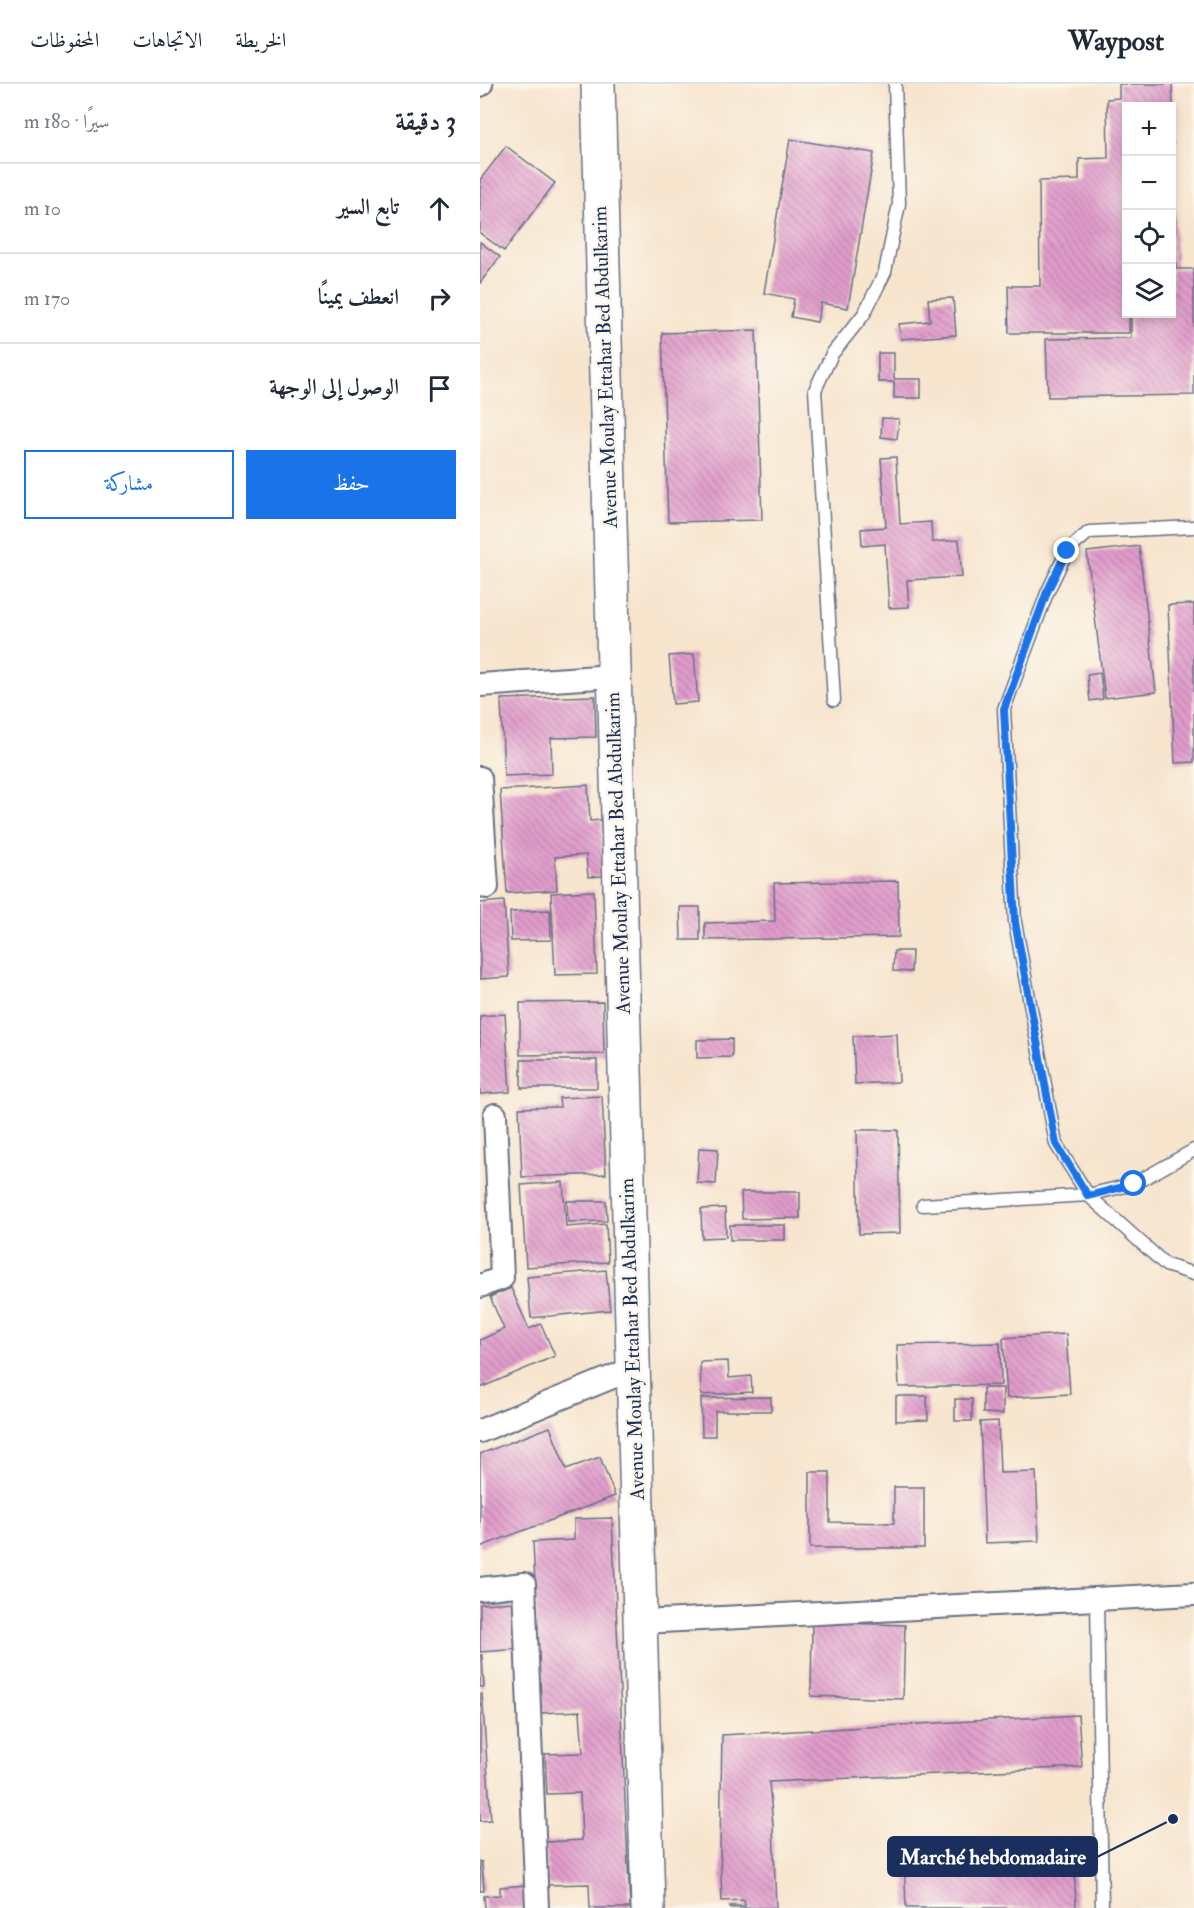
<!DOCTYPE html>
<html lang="ar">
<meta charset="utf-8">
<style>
body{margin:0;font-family:"IM FELL Double Pica",Amiri,serif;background:#f2f2f3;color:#1f2937;direction:rtl}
.controls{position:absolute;right:18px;top:18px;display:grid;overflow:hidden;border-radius:0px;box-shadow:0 3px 9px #0003}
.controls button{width:54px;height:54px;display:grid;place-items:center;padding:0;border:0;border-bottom:2px solid #e0e1e3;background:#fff;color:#1f2937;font:30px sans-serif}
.stop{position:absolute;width:18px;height:18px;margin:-14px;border:4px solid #1a73e8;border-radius:50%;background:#fff}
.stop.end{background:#1a73e8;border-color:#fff;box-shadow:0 2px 6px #0008}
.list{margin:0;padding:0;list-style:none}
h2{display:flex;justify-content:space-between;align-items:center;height:78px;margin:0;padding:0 24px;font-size:26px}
h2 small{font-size:20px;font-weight:400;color:#747a83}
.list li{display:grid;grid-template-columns:39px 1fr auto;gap:18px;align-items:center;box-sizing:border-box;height:90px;padding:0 24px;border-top:2px solid #e0e1e3}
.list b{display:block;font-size:22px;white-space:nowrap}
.list em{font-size:20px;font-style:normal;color:#747a83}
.actions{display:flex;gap:12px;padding:18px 24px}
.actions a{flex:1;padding:14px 0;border:2px solid #1a73e8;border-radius:0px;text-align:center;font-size:21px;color:#1a73e8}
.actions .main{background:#1a73e8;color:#fff}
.icon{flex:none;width:33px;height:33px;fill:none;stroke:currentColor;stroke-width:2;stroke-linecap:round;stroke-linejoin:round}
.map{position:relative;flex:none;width:714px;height:1824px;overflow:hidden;direction:ltr}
header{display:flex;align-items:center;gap:36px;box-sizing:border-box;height:84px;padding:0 30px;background:#fff;border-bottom:2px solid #e0e1e3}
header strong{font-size:28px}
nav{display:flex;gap:33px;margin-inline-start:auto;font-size:21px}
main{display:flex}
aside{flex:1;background:#fff}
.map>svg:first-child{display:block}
</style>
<header>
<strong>Waypost</strong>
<nav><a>الخريطة</a><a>الاتجاهات</a><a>المحفوظات</a></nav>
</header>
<main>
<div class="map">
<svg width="714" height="1824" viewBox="0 0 714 1824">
<defs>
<pattern id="building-back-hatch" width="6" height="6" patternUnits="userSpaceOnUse" patternTransform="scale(1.5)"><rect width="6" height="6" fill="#e19ccb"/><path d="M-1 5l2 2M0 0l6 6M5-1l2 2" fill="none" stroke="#b680a8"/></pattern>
</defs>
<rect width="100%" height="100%" fill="#fbf7ec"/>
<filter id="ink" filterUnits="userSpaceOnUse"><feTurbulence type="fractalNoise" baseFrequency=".0167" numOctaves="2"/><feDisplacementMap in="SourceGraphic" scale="12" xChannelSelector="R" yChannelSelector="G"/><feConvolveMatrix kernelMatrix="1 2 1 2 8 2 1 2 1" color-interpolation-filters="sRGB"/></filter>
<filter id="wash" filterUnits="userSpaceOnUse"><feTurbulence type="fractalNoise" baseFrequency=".008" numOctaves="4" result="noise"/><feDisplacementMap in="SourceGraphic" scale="24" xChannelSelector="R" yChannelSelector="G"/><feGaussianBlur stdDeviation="1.35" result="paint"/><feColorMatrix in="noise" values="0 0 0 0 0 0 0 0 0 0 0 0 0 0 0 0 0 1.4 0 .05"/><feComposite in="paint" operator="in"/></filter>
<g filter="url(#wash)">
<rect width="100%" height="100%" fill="#f7e5ce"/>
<g id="blocks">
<!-- building -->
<g fill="url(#building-back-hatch)">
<polygon points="639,0 692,0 693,22 646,22 646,230 649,230 649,249 529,249 528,202 560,202 559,97 599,96 599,75 628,74 627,15 639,14"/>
<polygon points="310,55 394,69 368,224 341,219 337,238 311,233 314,215 284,209"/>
<polygon points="692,59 693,59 696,183 692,183"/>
<polygon points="26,62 75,99 24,167 0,149 0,96"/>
<polygon points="0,158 20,173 0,199"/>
<polygon points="692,185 714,185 714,311 568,313 566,255 651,254 651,230 692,230"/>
<polygon points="473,214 476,251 421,255 419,240 450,237 448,215"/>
<polygon points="276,246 282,436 188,438 182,249"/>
<polygon points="398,269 414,269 414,295 441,295 441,314 414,314 414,298 398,298"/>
<polygon points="402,334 419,335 417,355 401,353"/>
<polygon points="416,373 420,440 451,438 452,458 479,456 482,493 427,496 429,523 409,524 405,460 382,462 381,445 406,443 401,374"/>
<polygon points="659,462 676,608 625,614 607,468"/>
<polygon points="714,520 714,678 695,679 688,521"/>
<polygon points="214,570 218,618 193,620 189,572"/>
<polygon points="620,589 623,615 610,617 607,591"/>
<polygon points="115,612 116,653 71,654 72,690 24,692 21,615"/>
<polygon points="108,701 110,737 121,736 124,792 108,793 106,771 75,773 77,806 27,809 20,706"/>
<polygon points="418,797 419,853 225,856 225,839 295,837 294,799"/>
<polygon points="114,807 117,890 75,891 71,809"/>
<polygon points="24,817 29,893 0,895 0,819"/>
<polygon points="200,823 220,823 220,856 201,856"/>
<polygon points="70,826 71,856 31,857 30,828"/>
<polygon points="414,867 432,867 431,888 413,887"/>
<polygon points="123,918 124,970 40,971 40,919"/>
<polygon points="25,930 30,1008 0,1010 0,932"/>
<polygon points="417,950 419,998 375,1000 373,952"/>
<polygon points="252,955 252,973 217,974 217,956"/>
<rect x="41" y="976" width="76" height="28"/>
<polygon points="122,1012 126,1090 42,1093 39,1024 80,1023 79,1014"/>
<polygon points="377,1046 418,1046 420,1149 379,1150"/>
<polygon points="219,1064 238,1065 236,1100 217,1099"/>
<polygon points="83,1098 86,1143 126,1140 128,1178 46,1183 41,1101"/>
<polygon points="261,1108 320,1108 320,1134 262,1135"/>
<polygon points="87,1117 126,1117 127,1137 88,1138"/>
<polygon points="245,1124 246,1153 222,1154 221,1125"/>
<rect x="250" y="1141" width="55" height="15"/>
<polygon points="126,1186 130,1226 51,1234 47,1193"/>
<polygon points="31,1204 49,1245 61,1240 75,1272 0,1304 0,1256 24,1245 10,1213"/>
<polygon points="586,1250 590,1310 527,1314 523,1254"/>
<polygon points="520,1259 521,1301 419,1303 417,1261"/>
<polygon points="248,1277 249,1294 271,1292 272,1308 221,1311 220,1278"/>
<polygon points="503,1304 523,1304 523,1330 503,1329"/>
<polygon points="416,1312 447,1312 448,1336 416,1337"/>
<polygon points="291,1313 291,1327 235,1327 235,1352 222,1352 221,1314"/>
<rect x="475" y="1315" width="17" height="22"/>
<polygon points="518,1337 520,1389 556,1388 559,1457 505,1459 500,1338"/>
<polygon points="70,1343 86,1385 120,1373 135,1412 0,1463 0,1370"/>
<polygon points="330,1388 350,1388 350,1438 414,1439 414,1403 444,1403 444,1464 330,1464"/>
<polygon points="132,1434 150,1824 110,1824 109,1800 68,1801 66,1758 102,1756 100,1709 67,1710 65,1670 103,1669 100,1627 61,1629 53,1458 94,1456 94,1435"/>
<polygon points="36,1518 39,1565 0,1568 0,1520"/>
<polygon points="332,1538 425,1541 423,1615 331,1612"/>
<polygon points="0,1571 2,1571 4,1603 0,1603"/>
<polygon points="0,1610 2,1610 11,1736 0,1737"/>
<polygon points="598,1631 602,1683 289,1698 293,1741 296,1824 250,1824 250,1822 265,1822 264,1816 242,1817 240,1765 242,1651"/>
<polygon points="492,1759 493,1780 594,1777 596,1824 426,1824 424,1770 449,1769 449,1760"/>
<polygon points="0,1778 2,1778 4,1807 0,1807"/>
<polygon points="47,1801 48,1824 5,1824 4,1812 20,1811 20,1803"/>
</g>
</g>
</g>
<g filter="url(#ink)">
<use href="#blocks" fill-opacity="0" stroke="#686f85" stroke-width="1.5"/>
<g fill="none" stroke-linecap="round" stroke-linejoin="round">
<defs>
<g id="lane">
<polyline points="714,443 609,448 587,467 567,509 524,625 535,838 576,1060 608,1111 686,1181 714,1190"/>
<polyline points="354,616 335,306 352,270 384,230 405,188 419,120 415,0"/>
<polyline points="443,1121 608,1111 654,1100 714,1066"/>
<polyline points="617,1514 622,1824"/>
</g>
<g id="street">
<polyline points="0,1 1,0"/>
<polyline points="0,601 133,592"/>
<polyline points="0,694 7,803"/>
<polyline points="0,1202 22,1194 15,1031"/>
<polyline points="0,1347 152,1285"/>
<polyline points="0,1505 44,1500 57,1824"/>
<polyline points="161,1538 714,1510"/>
</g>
<polyline id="secondary" points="118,0 168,1824"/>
</defs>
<!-- lane casing -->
<use href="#lane" stroke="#686f85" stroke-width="15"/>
<!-- street casing -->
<use href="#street" stroke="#686f85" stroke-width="26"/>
<!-- secondary casing -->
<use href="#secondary" stroke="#686f85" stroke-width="36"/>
<!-- lane -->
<use href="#lane" stroke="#fff" stroke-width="12"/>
<!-- street -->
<use href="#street" stroke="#fff" stroke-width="22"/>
<!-- secondary -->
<use href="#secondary" stroke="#fff" stroke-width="33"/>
</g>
</g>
<g fill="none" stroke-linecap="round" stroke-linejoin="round" filter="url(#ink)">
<!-- route -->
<polyline stroke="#1a73e8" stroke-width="8" points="587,467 567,508 524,625 535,838 576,1060 608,1112 654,1100"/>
</g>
<g text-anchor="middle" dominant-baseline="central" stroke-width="5" stroke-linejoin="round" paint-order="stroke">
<!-- street labels -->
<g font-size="20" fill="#1b2f5e" stroke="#fbf7ec">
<text transform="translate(125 283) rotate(-92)">Avenue Moulay Ettahar Bed Abdulkarim</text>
<text transform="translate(138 769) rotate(-92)">Avenue Moulay Ettahar Bed Abdulkarim</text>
<text transform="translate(152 1255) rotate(-92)">Avenue Moulay Ettahar Bed Abdulkarim</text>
</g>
</g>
<!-- callouts -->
<path fill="none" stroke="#1b2f5e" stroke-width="2" d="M693 1735L617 1773"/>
<circle fill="#1b2f5e" stroke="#fbf7ec" stroke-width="2" cx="693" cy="1735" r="6"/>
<rect fill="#1b2f5e" stroke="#1b2f5e" stroke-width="2" x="408" y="1753" width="209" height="39" rx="6"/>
<g font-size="21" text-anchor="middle" font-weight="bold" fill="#fff">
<text x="513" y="1780">Marché hebdomadaire</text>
</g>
</svg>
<div class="controls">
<button>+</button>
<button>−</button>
<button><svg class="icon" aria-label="locate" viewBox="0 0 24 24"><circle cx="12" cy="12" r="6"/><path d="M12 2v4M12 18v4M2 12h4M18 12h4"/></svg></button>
<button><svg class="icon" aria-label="layers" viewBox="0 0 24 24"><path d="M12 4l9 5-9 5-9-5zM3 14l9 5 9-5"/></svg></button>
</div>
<div class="stop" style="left:654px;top:1100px"></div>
<div class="stop end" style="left:587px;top:467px"></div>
</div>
<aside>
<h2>3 دقيقة<small>سيرًا · 180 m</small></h2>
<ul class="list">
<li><svg class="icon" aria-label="ahead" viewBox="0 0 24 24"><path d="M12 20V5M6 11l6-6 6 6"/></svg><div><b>تابع السير</b></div><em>10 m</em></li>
<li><svg class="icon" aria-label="right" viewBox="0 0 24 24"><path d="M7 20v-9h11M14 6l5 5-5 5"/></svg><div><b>انعطف يمينًا</b></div><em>170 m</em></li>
<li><svg class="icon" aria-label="arrive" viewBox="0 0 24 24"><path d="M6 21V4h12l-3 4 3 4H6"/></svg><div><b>الوصول إلى الوجهة</b></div></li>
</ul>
<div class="actions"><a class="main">حفظ</a><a>مشاركة</a></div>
</aside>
</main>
